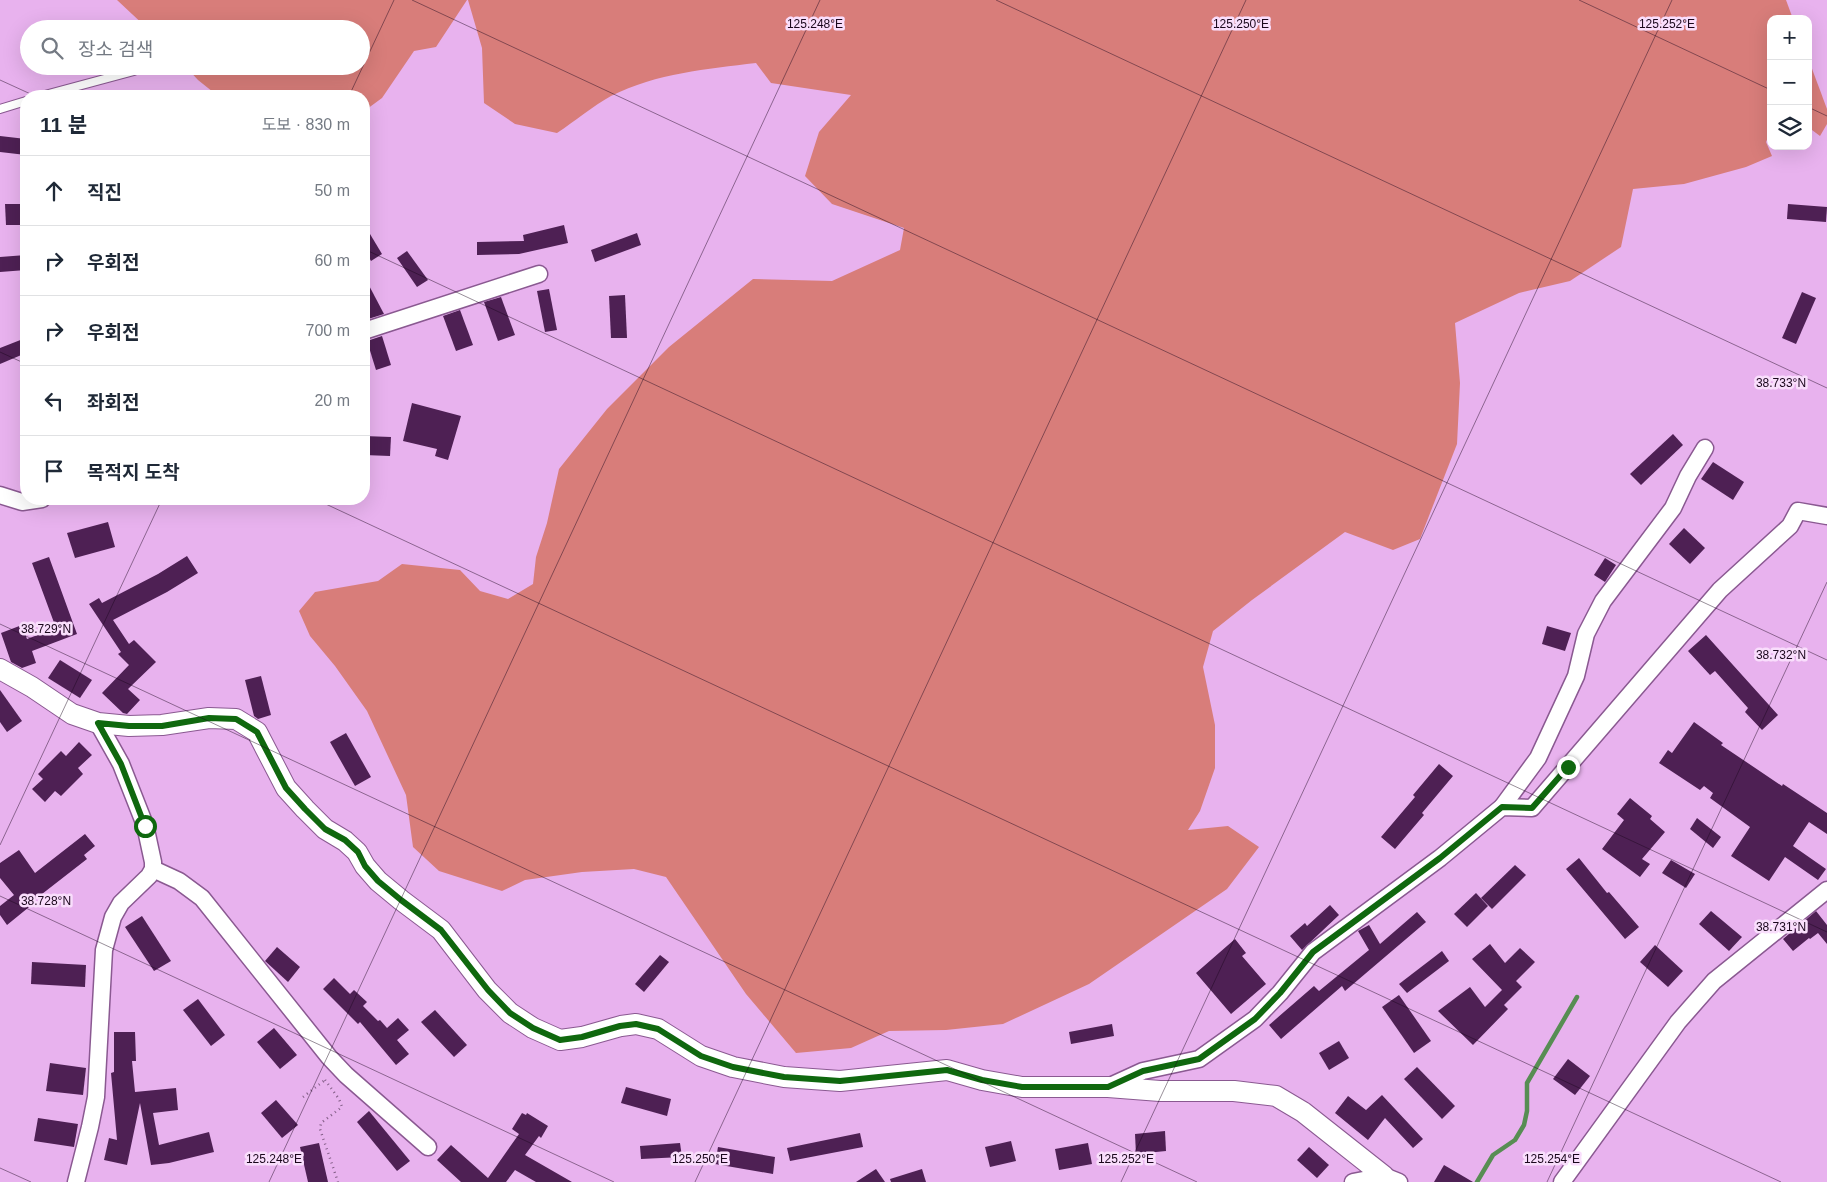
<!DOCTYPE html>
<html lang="ko">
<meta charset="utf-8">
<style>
body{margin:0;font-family:Arial,"Noto Sans KR",sans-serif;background:#f6f6f7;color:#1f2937}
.controls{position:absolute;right:15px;top:15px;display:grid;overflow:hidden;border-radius:10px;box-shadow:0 5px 20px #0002}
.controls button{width:45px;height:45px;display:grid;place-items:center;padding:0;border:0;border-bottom:1px solid #e0e1e3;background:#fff;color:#1f2937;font:25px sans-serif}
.stop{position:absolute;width:15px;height:15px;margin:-11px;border:4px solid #0f680e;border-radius:50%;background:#fff}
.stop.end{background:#0f680e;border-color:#fff;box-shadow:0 1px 5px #0008}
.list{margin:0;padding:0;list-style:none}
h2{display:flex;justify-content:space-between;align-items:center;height:65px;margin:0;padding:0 20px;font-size:21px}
h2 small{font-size:16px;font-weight:400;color:#747a83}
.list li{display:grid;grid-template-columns:32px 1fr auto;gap:15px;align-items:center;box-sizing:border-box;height:70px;padding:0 20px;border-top:1px solid #e0e1e3}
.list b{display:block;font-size:19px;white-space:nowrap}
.list em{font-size:16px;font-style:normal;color:#747a83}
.icon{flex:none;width:28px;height:28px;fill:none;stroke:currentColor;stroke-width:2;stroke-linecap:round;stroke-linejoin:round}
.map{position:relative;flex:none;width:1827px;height:1182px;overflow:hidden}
.search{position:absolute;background:#fff;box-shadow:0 5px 20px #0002;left:20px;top:20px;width:350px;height:55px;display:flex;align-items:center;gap:12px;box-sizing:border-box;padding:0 18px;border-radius:28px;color:#747a83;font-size:19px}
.panel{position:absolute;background:#fff;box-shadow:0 5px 20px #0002;left:20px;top:90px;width:350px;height:415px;border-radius:20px}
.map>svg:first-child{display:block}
</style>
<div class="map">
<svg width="1827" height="1182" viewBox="0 0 1827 1182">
<rect width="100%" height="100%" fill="#e8b2ee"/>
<!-- green -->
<g fill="#d87d7a">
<polygon points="117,0 467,0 436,47 414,51 382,98 367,109 364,109 364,96 218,96 198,80 185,66 361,66 361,29 148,29"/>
<path d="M468,0H1786L1793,19H1771V131L1766,142L1772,156L1746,167L1684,184L1633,189L1621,247L1570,281L1519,293L1455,323L1460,383L1457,444L1420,539L1393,550L1345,532L1252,600L1213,631L1203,667L1215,725V768L1200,811L1188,830L1228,826L1259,847L1227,889L1089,984L1003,1024L946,1030L889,1031L851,1048L796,1053L746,994L666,877L634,869L582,872L525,880L502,891L439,871L413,847L406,795L367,711L335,666L310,636L299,611L315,592L378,581L402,564L460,570L480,591L508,599L533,584L536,557L547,523L559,469L607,409L669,347L753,279L832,281L900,250L904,228L832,204L805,176L819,132L851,95L771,83L756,63C707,69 657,73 611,96C593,106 575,121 557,133L515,124L484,103L482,48Z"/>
<polygon points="1808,58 1827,109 1827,124 1820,136 1808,127"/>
</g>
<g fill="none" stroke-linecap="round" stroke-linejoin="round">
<!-- stream -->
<polyline stroke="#578d53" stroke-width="4.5" points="1477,1182 1493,1155 1515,1140 1524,1125 1527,1111 1527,1083 1577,997"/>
</g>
<!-- building -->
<g fill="#4e2054">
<polygon points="0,136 26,139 26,155 0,152"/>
<polygon points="5,204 26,204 26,225 6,225"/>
<polygon points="1788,204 1827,207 1826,222 1787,219"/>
<polygon points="364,224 382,254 371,261 364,249"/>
<polygon points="564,225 568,243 519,254 477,255 477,242 524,241 523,235"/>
<polygon points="637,233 641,245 595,262 591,250"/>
<polygon points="407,251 428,280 417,287 397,258"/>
<polygon points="26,255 26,270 0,272 0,257"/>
<polygon points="364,276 384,314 365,320 364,318"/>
<polygon points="549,289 557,330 545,332 537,291"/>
<polygon points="1802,292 1816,298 1796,344 1782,338"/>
<polygon points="625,295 627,338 611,338 609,296"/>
<polygon points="501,297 515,335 498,341 484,302"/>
<polygon points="460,310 473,345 456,351 443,316"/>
<polygon points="382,336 391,365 376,370 367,341"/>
<polygon points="23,339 26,347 26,353 0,364 0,348"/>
<polygon points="412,403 461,416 448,460 435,456 437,449 403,441"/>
<polygon points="1673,434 1683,445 1641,485 1630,474"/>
<polygon points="364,436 391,437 390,456 364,455"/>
<polygon points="1713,462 1744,482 1733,500 1701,479"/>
<polygon points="108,522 115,547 75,558 67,533"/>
<polygon points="1684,528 1705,548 1690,564 1669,544"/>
<polygon points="187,556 198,573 167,592 113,620 129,644 134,640 156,662 128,689 140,700 127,714 123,713 102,693 129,665 118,654 121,652 89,604 99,598 102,603 158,574"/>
<polygon points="49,557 77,634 32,651 36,663 22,668 11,662 1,633 22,625 27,639 56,628 32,563"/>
<polygon points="1605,558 1616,565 1605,582 1594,575"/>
<polygon points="1547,626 1571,633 1565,651 1542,644"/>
<polygon points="1706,635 1778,715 1762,730 1745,712 1748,708 1715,671 1710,675 1688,651"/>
<polygon points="60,660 92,680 80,698 48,678"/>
<polygon points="261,676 271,715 258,719 254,716 245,680"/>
<polygon points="0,690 22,721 7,732 0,722"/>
<polygon points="1694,722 1723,743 1721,745 1782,786 1783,784 1827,813 1827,834 1809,822 1793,846 1826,869 1818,880 1785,857 1769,881 1731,856 1750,827 1710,798 1713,793 1704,786 1700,790 1659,763 1668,750 1672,753"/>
<polygon points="346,733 371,777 355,786 330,742"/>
<polygon points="79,742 92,755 78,768 83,774 61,796 55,791 45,802 32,789 43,779 38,774 61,751 66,756"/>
<polygon points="1439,764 1453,776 1422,813 1424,815 1395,849 1381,837 1415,797 1413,795"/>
<polygon points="1630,798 1652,816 1650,819 1665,832 1642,859 1650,864 1640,877 1602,849 1624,820 1617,814"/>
<polygon points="1697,818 1721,837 1713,848 1690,829"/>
<polygon points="85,834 95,846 84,855 87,859 33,901 34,903 7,925 0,915 0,906 14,895 0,878 0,863 19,850 35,873"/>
<polygon points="1579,858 1607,893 1609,892 1639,927 1625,939 1566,869"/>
<polygon points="1671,860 1695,874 1686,888 1662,873"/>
<polygon points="1515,865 1526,875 1492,909 1481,898"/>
<polygon points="1476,893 1488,906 1467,927 1454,914"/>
<polygon points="1330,905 1339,915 1302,950 1290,936 1305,923 1307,926"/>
<polygon points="1711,911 1742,937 1729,951 1699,924"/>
<polygon points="1816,911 1827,925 1827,944 1818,933 1810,939 1809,938 1793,951 1783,939"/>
<polygon points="1417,912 1426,922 1345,991 1342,986 1281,1039 1269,1025 1314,986 1319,991 1369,950 1358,931 1369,925 1380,944"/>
<polygon points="142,916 171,961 154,971 125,927"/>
<polygon points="1235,939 1246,953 1242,956 1266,984 1231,1014 1196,973"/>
<polygon points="1490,944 1505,963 1520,948 1535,962 1516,981 1522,987 1504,1005 1508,1009 1473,1045 1438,1011 1470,987 1485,1007 1502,990 1472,959"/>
<polygon points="1655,945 1683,971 1668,987 1640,962"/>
<polygon points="277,947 300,967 288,982 265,961"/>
<polygon points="1442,951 1449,961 1407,993 1399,984"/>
<polygon points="660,955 669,962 644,992 635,984"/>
<polygon points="32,962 86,965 85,987 31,984"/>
<polygon points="334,978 350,994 354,990 367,1002 363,1006 378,1021 380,1020 387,1028 398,1018 409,1030 397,1040 409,1054 396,1065 360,1022 358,1024 323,989"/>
<polygon points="1399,995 1431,1041 1414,1053 1382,1007"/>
<polygon points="198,999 225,1035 211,1046 183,1010"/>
<polygon points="435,1010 467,1045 454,1057 421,1022"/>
<polygon points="1112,1024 1114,1036 1071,1044 1069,1032"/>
<polygon points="274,1028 297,1055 280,1069 257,1042"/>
<polygon points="114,1032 135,1032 136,1061 132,1061 135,1092 176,1088 178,1110 153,1113 159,1145 209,1132 214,1152 169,1163 151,1165 140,1103 127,1165 104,1160 109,1138 117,1140 111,1073 114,1072"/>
<polygon points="1339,1041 1349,1058 1329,1070 1319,1053"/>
<polygon points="1568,1059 1590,1076 1575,1095 1553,1079"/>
<polygon points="50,1063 86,1068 83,1095 46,1091"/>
<polygon points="1417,1067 1455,1106 1442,1119 1404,1079"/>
<polygon points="626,1087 671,1099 667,1116 621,1103"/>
<polygon points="1382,1095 1423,1139 1413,1148 1385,1118 1368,1140 1335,1113 1348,1096 1366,1110"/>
<polygon points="276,1100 298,1125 282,1138 261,1113"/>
<polygon points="369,1111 410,1161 397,1171 357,1122"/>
<polygon points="522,1113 526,1115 527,1113 548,1126 541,1138 539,1136 525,1155 572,1182 536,1182 515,1170 506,1182 461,1182 437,1160 451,1145 488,1178 519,1134 512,1129"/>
<polygon points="38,1118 78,1124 74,1147 34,1141"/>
<polygon points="1165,1131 1166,1151 1136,1154 1135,1134"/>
<polygon points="860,1133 863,1147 790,1161 787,1148"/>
<polygon points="1011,1141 1016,1161 990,1167 985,1147"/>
<polygon points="319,1143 328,1182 308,1182 300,1147"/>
<polygon points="680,1143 682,1157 641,1159 640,1146"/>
<polygon points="1088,1143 1092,1164 1059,1170 1055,1149"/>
<polygon points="718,1147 775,1157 773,1174 715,1164"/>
<polygon points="1309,1147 1329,1165 1317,1178 1297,1160"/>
<polygon points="1444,1165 1473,1182 1434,1182"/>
<polygon points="876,1169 885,1182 856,1182"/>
<polygon points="922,1169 926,1182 891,1182 890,1179"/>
</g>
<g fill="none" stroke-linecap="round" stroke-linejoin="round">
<defs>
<g id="service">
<polyline points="41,96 134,71"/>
<polyline points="0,109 26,101"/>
</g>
<g id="minor">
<polyline points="364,331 539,274"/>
<polyline points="0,495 22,502 42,499"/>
<polyline points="1502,807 1538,758 1576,676 1586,634 1603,601 1673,508 1688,476 1705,448"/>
<polyline points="153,869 179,881 202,898 329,1057 346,1075 428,1147"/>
<polyline points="1108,1087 1143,1071 1199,1059 1255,1019 1280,993 1313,952 1440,858 1502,807 1532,808 1720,590 1790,526 1798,511 1827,516"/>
<polyline points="76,1182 90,1127 96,1097 104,950 113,917 121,903 149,876 153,869 153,862 145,825 121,764 98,723"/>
<polyline points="1353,1182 1384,1176 1399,1182"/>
<polyline points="1562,1182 1678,1022 1714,981 1827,890"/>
</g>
<polyline id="tertiary" points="0,669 32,687 72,714 98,723 129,726 162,725 209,718 236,719 257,732 286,788 305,809 325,829 345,841 357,852 365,866 378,881 401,900 441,930 487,990 510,1013 533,1028 560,1040 582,1037 621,1026 636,1024 658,1029 701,1056 733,1067 784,1077 840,1081 947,1070 982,1080 1022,1087 1108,1087 1160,1091 1234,1091 1276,1096 1303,1112 1384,1176"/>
</defs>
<!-- service casing -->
<use href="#service" stroke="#8a5991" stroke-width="10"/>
<!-- minor casing -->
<use href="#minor" stroke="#8a5991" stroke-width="19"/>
<!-- tertiary casing -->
<use href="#tertiary" stroke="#8a5991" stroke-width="22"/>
<!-- path -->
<g stroke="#835e87" stroke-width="2.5" stroke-dasharray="1 4" stroke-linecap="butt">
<polyline points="325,1080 339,1099 342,1107 321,1123 320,1129 338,1182"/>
<polyline points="303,1097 325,1080"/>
</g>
<!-- service -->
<use href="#service" stroke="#fff" stroke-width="8"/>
<!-- minor -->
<use href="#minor" stroke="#fff" stroke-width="16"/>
<!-- tertiary -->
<use href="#tertiary" stroke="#fff" stroke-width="20"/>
</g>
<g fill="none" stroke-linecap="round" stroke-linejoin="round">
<!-- route -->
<polyline stroke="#0f680e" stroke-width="6" points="145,826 121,764 98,723 129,726 162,726 209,718 236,719 257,732 286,788 305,809 325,829 345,840 358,852 365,866 378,881 401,900 441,930 488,990 510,1013 533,1028 560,1040 582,1037 620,1026 636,1024 658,1029 701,1056 733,1067 784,1077 840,1081 947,1070 982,1080 1022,1087 1108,1087 1143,1071 1199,1059 1255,1019 1280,993 1313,952 1440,858 1502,807 1532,808 1568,767"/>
</g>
<!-- ticks -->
<path fill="none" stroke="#1a071c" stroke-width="1" stroke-opacity="0.45" d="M412,0L1827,660M996,0L1827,388M1579,0L1771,90M0,80L35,96M349,96L394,0M1808,107L1827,116M364,249L1827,932M0,352L26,364M315,499L1781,1182M0,624L1197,1182M0,845L162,499M0,896L614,1182M0,1168L31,1182M269,1182L820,0M695,1182L1246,0M1121,1182L1672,0M1547,1182L1827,582"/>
<g font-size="12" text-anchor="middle" fill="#1a071c" stroke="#f9defc" stroke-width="5" stroke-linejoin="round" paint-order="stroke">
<text x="815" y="28">125.248°E</text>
<text x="1241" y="28">125.250°E</text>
<text x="1667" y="28">125.252°E</text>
<text x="1781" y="387">38.733°N</text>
<text x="46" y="633">38.729°N</text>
<text x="1781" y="659">38.732°N</text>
<text x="46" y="905">38.728°N</text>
<text x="1781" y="931">38.731°N</text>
<text x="274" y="1163">125.248°E</text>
<text x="700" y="1163">125.250°E</text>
<text x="1126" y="1163">125.252°E</text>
<text x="1552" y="1163">125.254°E</text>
</g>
</svg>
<div class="controls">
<button>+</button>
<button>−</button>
<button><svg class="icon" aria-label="layers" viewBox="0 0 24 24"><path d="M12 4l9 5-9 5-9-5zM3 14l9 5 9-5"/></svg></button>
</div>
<div class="stop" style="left:145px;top:826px"></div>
<div class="stop end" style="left:1568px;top:767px"></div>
<div class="search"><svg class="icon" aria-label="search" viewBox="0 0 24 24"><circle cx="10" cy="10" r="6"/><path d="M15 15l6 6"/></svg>장소 검색</div>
<section class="panel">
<h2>11 분<small>도보 · 830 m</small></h2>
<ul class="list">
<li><svg class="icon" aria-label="ahead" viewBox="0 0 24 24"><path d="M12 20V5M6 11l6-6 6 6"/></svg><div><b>직진</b></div><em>50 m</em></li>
<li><svg class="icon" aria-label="right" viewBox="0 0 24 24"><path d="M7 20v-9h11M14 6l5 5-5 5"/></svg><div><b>우회전</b></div><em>60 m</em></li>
<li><svg class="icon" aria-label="right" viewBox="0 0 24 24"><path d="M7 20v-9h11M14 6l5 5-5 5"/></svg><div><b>우회전</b></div><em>700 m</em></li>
<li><svg class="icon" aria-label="left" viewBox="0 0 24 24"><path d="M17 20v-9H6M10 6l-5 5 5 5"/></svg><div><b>좌회전</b></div><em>20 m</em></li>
<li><svg class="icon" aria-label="arrive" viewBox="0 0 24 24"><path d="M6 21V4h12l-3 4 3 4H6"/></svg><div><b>목적지 도착</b></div></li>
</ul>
</section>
</div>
